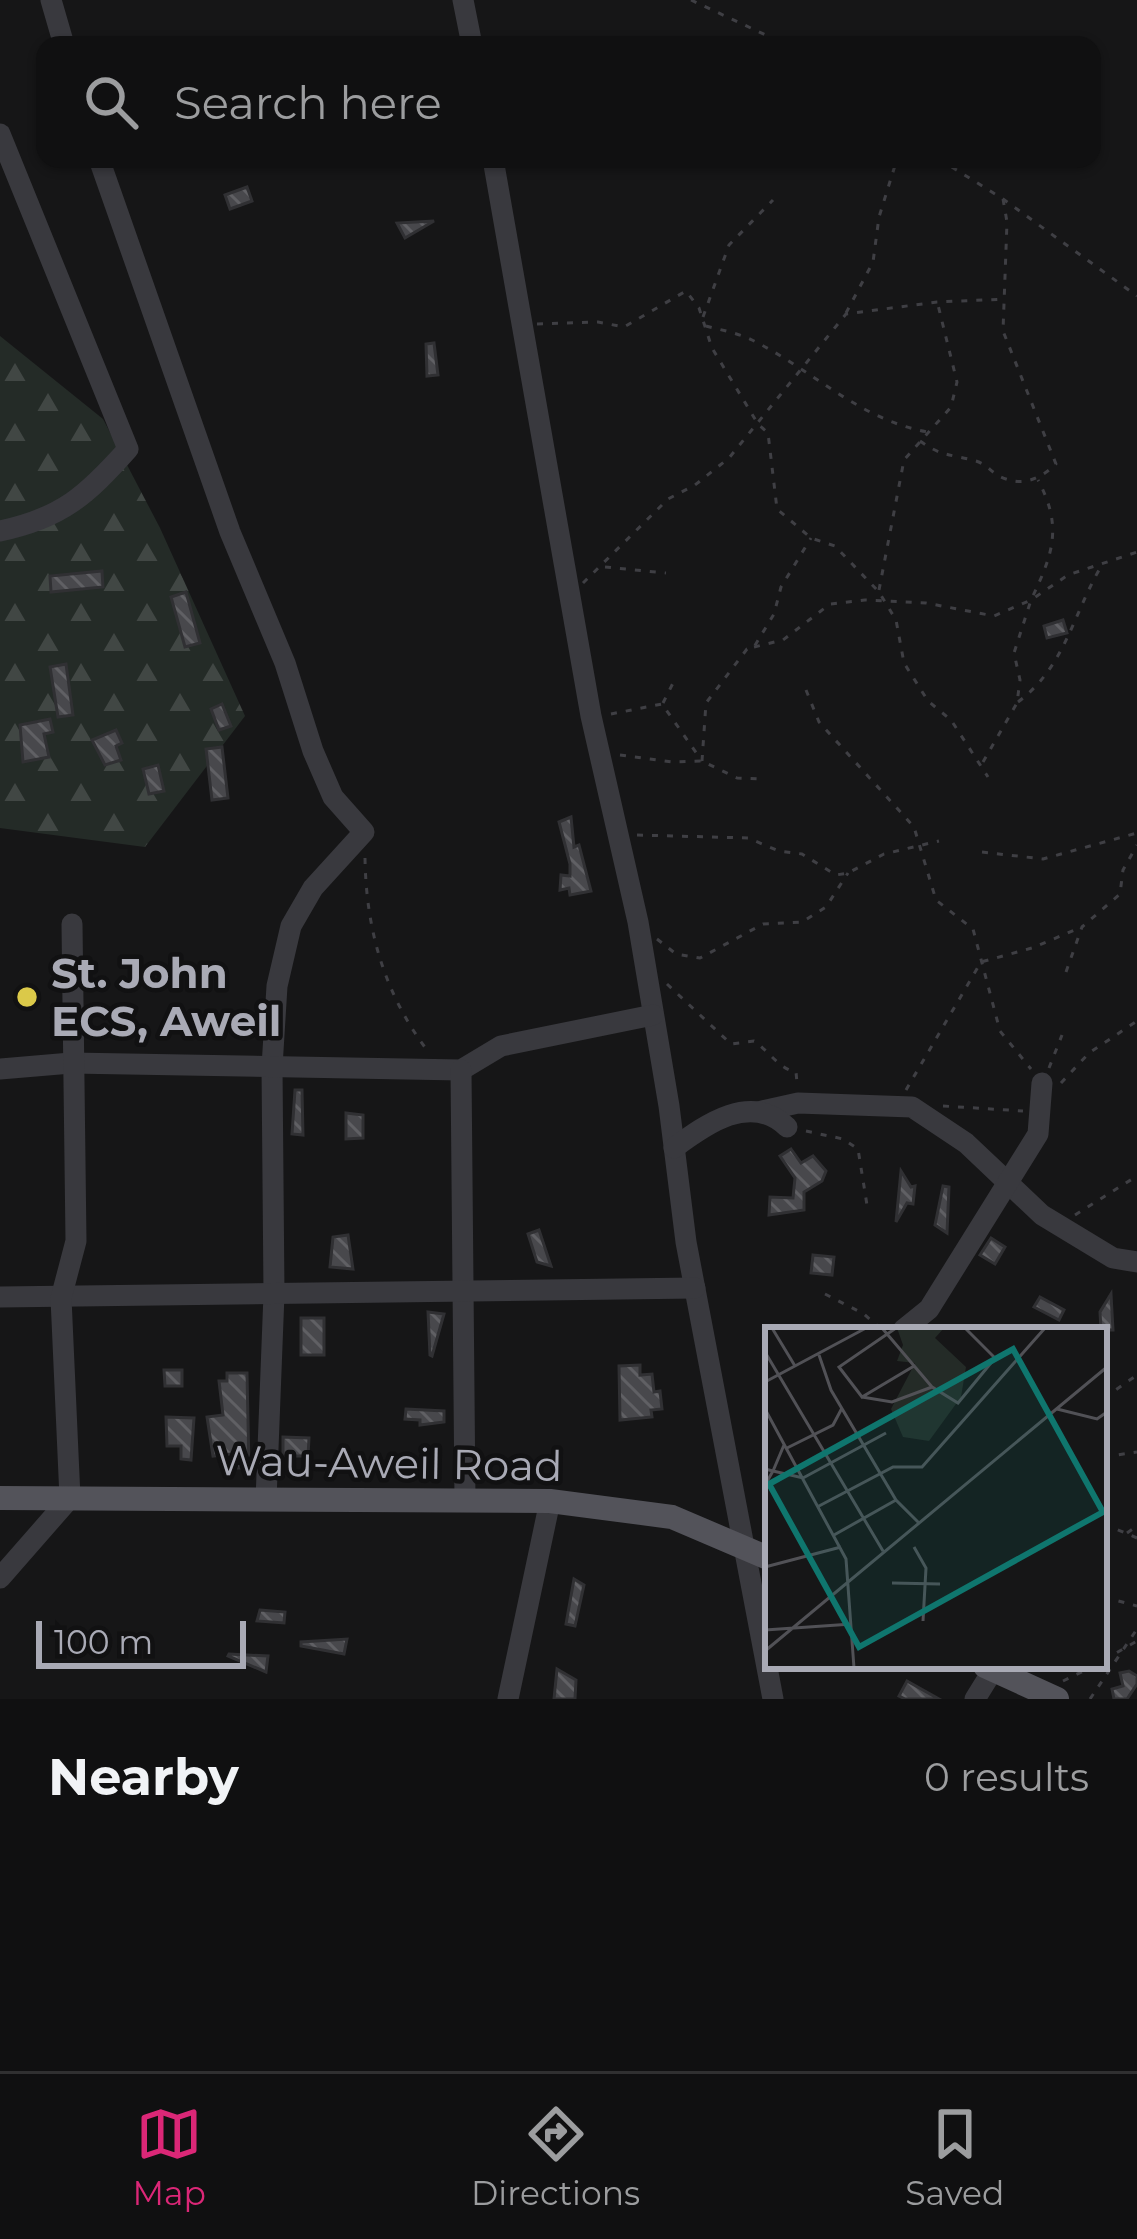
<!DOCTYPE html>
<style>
body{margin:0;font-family:Montserrat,sans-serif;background:#1e1e1f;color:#f1f3f6}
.scale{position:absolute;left:36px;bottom:30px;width:210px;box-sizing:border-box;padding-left:12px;border:6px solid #a9aab5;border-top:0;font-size:33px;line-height:42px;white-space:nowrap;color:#a9aab5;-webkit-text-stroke:9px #111112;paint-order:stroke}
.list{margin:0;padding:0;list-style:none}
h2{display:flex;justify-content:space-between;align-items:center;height:156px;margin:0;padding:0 48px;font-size:51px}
h2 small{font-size:39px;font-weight:400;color:#9c9d9f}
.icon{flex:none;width:66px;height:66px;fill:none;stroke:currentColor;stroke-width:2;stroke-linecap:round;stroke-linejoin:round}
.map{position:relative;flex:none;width:1137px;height:1699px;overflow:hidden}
.search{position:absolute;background:#101011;box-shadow:0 3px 9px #0004;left:36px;right:36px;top:36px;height:132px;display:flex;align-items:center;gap:30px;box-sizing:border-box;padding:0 42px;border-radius:24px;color:#9c9d9f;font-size:45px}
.sheet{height:372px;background:#101011}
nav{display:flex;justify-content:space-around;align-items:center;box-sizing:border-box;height:168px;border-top:3px solid #303031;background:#101011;font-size:33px;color:#9c9d9f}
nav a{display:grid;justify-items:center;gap:6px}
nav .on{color:#db2777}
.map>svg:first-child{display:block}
</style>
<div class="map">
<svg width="1137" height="1699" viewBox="0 0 1137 1699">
<defs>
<pattern id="forest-firs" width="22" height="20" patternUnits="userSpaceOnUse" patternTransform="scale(3)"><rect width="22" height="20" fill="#242b27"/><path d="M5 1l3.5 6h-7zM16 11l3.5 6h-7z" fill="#414744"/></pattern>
<pattern id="building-back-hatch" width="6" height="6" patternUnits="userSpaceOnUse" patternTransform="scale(3)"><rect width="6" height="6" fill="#48484c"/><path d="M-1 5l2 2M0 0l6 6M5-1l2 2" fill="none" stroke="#606064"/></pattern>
</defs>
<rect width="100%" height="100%" fill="#161617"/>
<!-- forest -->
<polygon fill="url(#forest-firs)" points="0,336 103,419 160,528 245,716 145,847 0,828"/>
<!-- building -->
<g fill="url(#building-back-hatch)" stroke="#303033" stroke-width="3">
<polygon points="247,187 252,201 230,209 225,195"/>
<polygon points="434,221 405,238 397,223"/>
<polygon points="434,343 438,375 427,376 426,344"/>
<polygon points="102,571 103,587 51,592 50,576"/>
<polygon points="186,592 200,643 185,647 171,597"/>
<polygon points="1063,620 1067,633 1047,638 1044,626"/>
<polygon points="66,664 73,715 58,717 50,667"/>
<polygon points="222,704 231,726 219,730 211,709"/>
<polygon points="50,719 53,732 44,734 49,757 23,762 20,725"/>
<polygon points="116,730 122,743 116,746 121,760 105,765 92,740"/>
<polygon points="222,747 228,798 212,800 206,749"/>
<polygon points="158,765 164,791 149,794 143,769"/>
<polygon points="571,817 574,847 579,845 591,891 570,895 569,888 560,890 561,875 570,876 570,864 559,822"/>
<polygon points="295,1090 302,1090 303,1135 292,1134"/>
<polygon points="346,1113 363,1115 363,1138 346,1139"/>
<polygon points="791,1149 801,1163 813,1156 826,1171 822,1181 804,1192 804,1210 769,1215 770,1197 793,1198 795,1178 780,1156"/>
<polygon points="901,1171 911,1187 915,1186 913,1204 907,1203 896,1222"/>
<polygon points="943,1186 949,1187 947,1233 935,1225"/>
<polygon points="539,1230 551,1266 537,1262 528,1234"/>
<polygon points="348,1235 353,1269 330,1267 333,1237"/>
<polygon points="991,1238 1005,1247 995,1264 980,1255"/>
<polygon points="813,1255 834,1257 832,1275 811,1273"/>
<polygon points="1111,1294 1113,1330 1101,1330 1100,1312"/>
<polygon points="1040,1297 1064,1310 1059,1320 1034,1307"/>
<polygon points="428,1312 444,1314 432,1356 430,1355"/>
<rect x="301" y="1318" width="23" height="37"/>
<polygon points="640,1365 640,1375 652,1374 654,1392 660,1391 662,1409 651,1410 652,1417 620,1420 619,1366"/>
<polygon points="164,1370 182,1370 182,1386 165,1386"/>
<polygon points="227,1373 247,1373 249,1468 232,1468 232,1454 213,1456 207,1417 223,1415 219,1381 227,1381"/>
<polygon points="406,1409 444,1411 444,1422 420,1425 420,1420 405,1419"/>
<polygon points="166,1417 194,1418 191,1460 181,1459 181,1446 167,1446"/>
<polygon points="283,1437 309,1438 308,1456 283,1456"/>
<polygon points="574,1579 584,1585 575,1626 566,1624"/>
<polygon points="260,1610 285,1612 284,1623 257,1621"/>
<polygon points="347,1639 344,1654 301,1646 301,1642"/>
<polygon points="229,1654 268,1656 266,1672 228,1656"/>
<polygon points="557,1669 576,1680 575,1699 554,1699"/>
<polygon points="1129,1671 1137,1676 1137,1684 1127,1699 1114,1699 1112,1689 1123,1686 1120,1673"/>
<polygon points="907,1681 939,1699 905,1699 899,1696"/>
</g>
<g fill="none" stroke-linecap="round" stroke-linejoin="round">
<!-- path -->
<g stroke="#3f3f44" stroke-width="3" stroke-dasharray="6 9" stroke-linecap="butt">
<polyline points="691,0 787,45"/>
<polyline points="939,159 1003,199 1137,296"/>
<polyline points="846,313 873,262 879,217 897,159"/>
<polyline points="703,317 729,245 773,200"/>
<polyline points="537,324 598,322 624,327 686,291 699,308 712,348 758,424 768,433 777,509 811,538 835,546 879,592 896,620 904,663 928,701 951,720 988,777"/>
<path d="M706,326C721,330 738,333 752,340C813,370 859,420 928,432"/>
<path d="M920,441C942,457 951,454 976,461C986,464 991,472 1001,477C1023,487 1040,479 1056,464L1003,331L1007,222L1003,199"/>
<polyline points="605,567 666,573"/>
<polyline points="583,583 668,499 695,485 729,458 846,314 937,302 1006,299"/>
<polyline points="879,590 904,460 951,407 957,382 938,305"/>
<path d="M754,647L783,640L830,604L865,600L926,603L994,616L1031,600C1053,554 1063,527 1038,480"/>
<polyline points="806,690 819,722 914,827 936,900 973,929 1000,1031 1031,1069"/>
<path d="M1018,702C1066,666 1073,613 1102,565"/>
<polyline points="663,703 674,681"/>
<polyline points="611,714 662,704 702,761"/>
<polyline points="620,755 673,762 702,761 737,778 763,779"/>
<polyline points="702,761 706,703 747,649 754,647 774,614 781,587 811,538"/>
<polyline points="983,762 1017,703 1020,680 1014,653 1031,600 1068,575 1137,552"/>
<polyline points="637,835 748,838 779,851 802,854 836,875 848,873 884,854 939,841"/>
<polyline points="982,852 1043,859 1137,833"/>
<path d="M365,858C366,929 384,993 427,1050"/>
<polyline points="657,939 676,954 700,958 763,924 802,922 826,907 848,873"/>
<polyline points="1066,972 1082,927 1120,894 1123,870 1137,845"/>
<path d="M667,984L731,1044L754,1041C769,1051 779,1069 796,1072L797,1083"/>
<polyline points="1049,1068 1062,1035"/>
<polyline points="1061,1083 1089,1053 1137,1021"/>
<polyline points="906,1090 981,962 1032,948 1082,927"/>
<polyline points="943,1106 1023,1111"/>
<polyline points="806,1131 843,1139 858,1149 867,1205"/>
<polyline points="1075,1215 1137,1176"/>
<polyline points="825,1294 864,1314 882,1330"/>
<polyline points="1104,1398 1137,1375"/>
<polyline points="1104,1457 1137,1452"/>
<polyline points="1104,1524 1137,1538"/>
<polyline points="1127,1533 1137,1526"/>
<polyline points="1104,1597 1137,1606"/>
<polyline points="1104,1660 1137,1641"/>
<polyline points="1063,1681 1094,1666"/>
<polyline points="1090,1699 1137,1629"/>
</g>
<!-- minor -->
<g stroke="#39393e" stroke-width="21">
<polyline points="51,0 64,45"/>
<polyline points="463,0 472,45"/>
<path d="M0,134L128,449C87,495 62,518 0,531"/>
<polyline points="99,159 230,532 285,663 313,751 333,797 364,832 313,888 291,926 277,986 272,1067 274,1294 266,1500"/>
<polyline points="493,159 591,716 638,922 669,1106 686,1242 773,1699"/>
<polyline points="0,1069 71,1063 461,1070 501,1046 653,1015"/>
<polyline points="461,1070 465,1501"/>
<polyline points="762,1111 798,1103 912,1107 966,1143 1042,1215 1113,1258 1137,1262"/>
<path d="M674,1148C706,1124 751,1092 787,1127"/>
<polyline points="0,1297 695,1288"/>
<polyline points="903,1330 929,1309 1038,1134 1042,1083"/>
<polyline points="0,1578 70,1498 61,1298 76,1241 72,924"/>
<polyline points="508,1699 550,1501"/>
<polyline points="975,1699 993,1670"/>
</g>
<!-- major -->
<g stroke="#53535a" stroke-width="24">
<polyline points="0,1498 550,1501 672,1517 768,1558"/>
<polyline points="985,1666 1057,1699"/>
</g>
</g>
<!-- markers -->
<circle fill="#dbc949" stroke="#111112" stroke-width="4.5" cx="27" cy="997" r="12"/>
<g text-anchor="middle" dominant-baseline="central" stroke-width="9" stroke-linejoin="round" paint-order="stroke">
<!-- poi labels -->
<g font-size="42" font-weight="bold" fill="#a9aab5" stroke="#111112" text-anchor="start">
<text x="51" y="973">St. John<tspan x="51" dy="48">ECS, Aweil</tspan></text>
</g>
<!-- street labels -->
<g font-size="42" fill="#a9aab5" stroke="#111112">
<text transform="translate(389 1463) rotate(1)">Wau-Aweil Road</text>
</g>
</g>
<!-- overview -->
<g transform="translate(765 1327)">
<rect width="342" height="342" fill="#161617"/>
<path d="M132,1H179L170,11L201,40L196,70L164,114L138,110L126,82L150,36L132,34L138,18Z" fill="#242b27"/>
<path fill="none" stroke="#515156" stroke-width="3" d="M7,1L30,39M117,1L167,60M131,1L74,40L97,70L149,39M0,25L118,224M54,28L66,63L131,173L154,196M0,55L101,1M97,70L127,75L167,60L193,76L230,31L200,1M0,82L81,232L89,341M292,82L332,92L342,85M22,121L68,98L77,81M0,142L8,144L19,118M0,158L8,144L38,151L121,106M54,179L128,140H157L280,1M69,208L131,173M149,220L161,241L158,294M0,240L76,220M127,256L175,257M0,303L87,297M0,324L342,40"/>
<path fill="#0f766e" fill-opacity="0.15" stroke="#0f766e" stroke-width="6" d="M248,22L338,185L94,320L4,157Z"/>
<rect width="342" height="342" fill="none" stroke="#a9aab5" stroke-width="6"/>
</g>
</svg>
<div class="scale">100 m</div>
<div class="search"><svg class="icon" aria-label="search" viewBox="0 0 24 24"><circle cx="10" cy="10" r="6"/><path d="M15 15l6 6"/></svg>Search here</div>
</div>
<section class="sheet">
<h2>Nearby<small>0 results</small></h2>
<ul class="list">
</ul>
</section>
<nav>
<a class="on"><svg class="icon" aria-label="map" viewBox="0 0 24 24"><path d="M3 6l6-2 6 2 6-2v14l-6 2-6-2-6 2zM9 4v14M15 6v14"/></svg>Map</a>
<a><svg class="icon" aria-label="directions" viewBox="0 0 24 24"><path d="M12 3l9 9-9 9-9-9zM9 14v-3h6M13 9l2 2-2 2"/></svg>Directions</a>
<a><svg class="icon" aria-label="saved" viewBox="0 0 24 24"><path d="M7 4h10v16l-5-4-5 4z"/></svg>Saved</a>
</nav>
